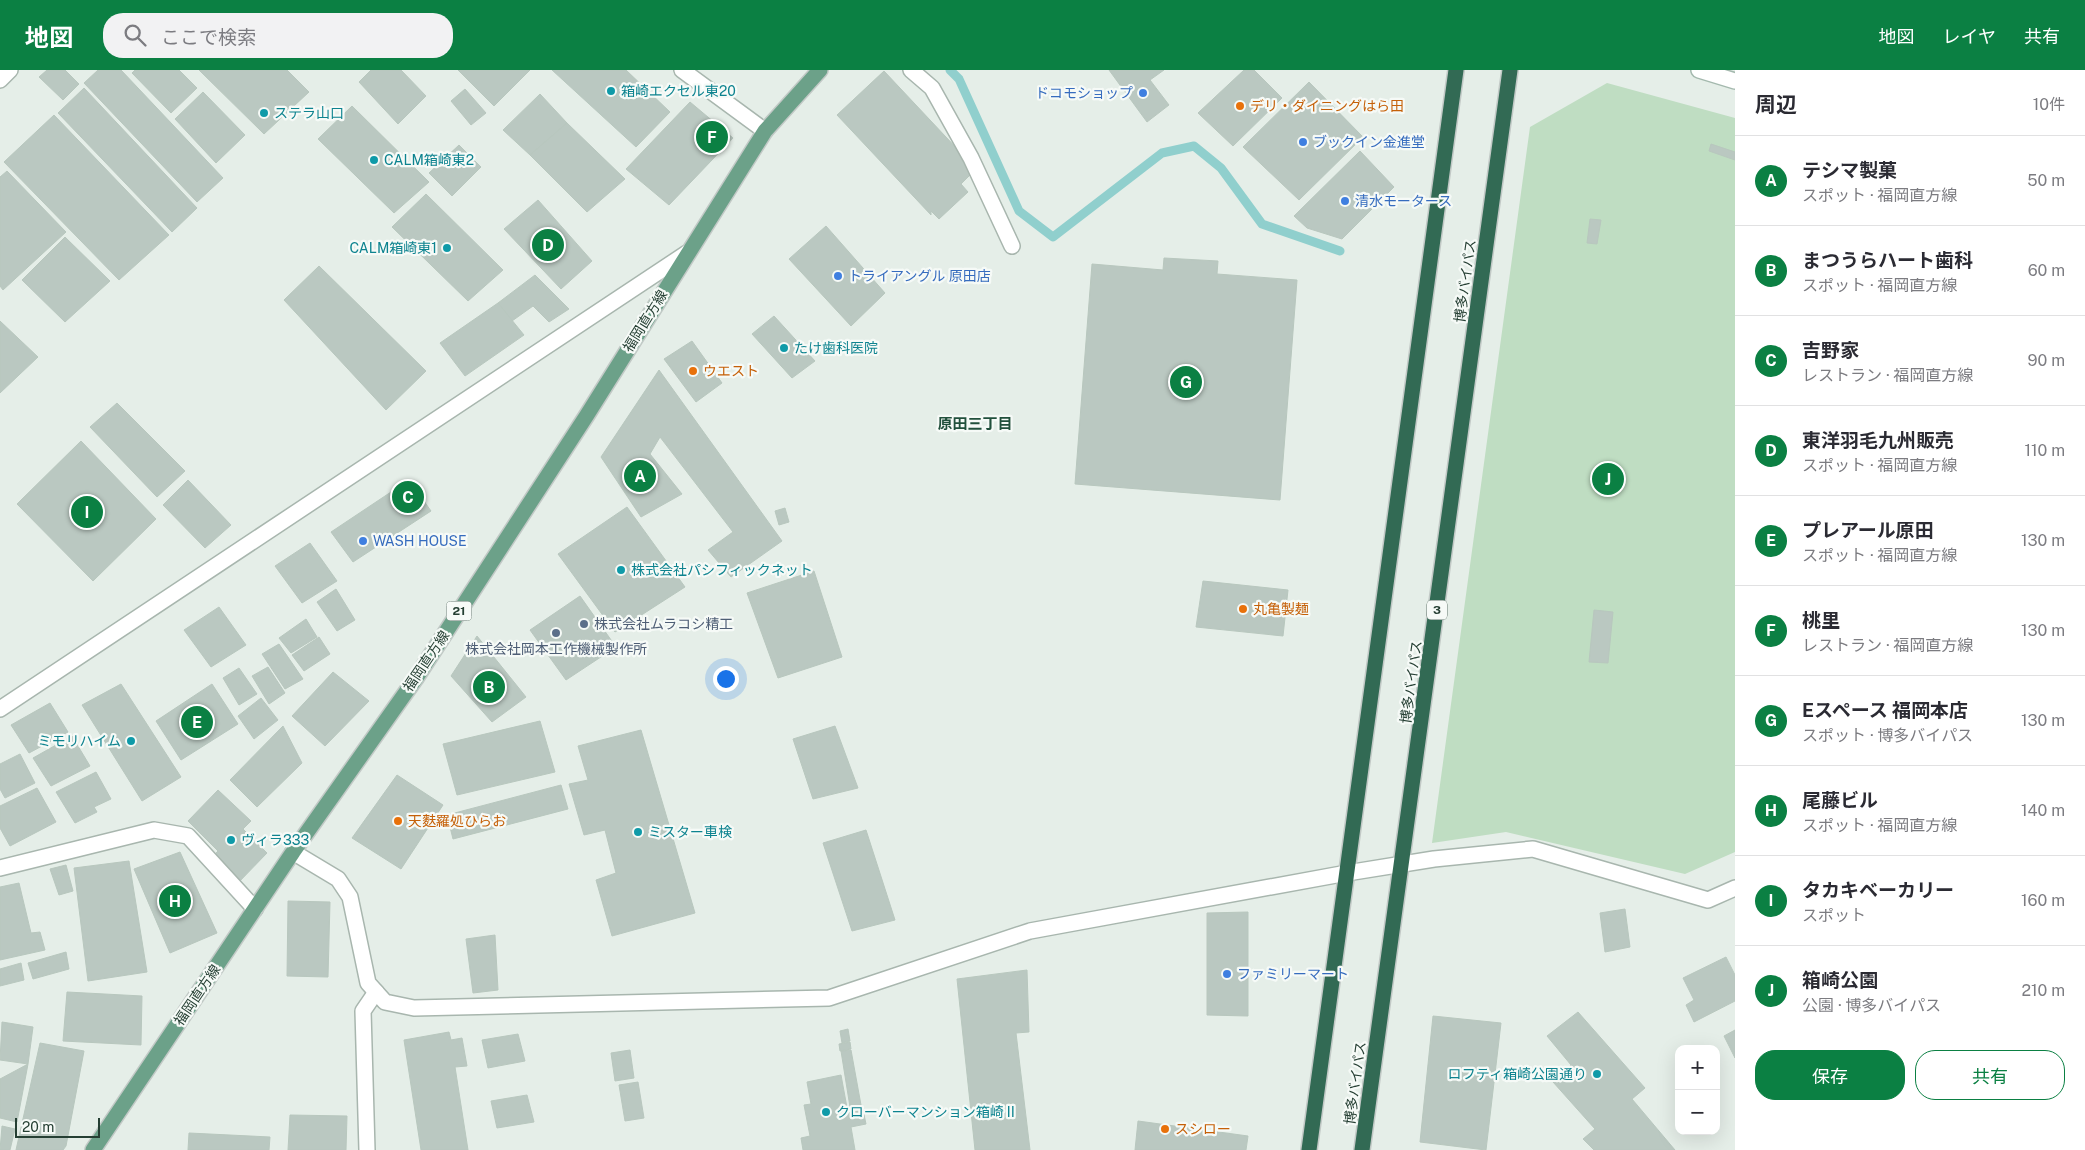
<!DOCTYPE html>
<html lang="ja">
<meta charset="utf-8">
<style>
body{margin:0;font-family:"Public Sans","Noto Sans JP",sans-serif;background:#f2f2f3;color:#2b2b33}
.controls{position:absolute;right:15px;bottom:15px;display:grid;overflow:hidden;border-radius:10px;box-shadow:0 5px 20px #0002}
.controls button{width:45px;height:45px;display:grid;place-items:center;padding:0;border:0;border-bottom:1px solid #e1e1e2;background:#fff;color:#2b2b33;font:25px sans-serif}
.scale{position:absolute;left:15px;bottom:12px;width:85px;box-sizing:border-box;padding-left:5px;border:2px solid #253f33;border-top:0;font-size:14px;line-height:18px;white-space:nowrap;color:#253f33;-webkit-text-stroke:4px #f6faf7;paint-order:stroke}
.you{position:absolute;left:725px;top:608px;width:18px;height:18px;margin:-12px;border:4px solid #fff;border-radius:50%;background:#1a73e8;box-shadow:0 0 0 8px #1a73e833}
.badge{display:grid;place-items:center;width:32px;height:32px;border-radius:50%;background:#0b8043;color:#fff;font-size:16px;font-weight:700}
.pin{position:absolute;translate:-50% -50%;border:2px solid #fff;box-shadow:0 1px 5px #0006}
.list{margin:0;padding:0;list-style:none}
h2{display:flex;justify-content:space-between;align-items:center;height:65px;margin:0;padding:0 20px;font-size:21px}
h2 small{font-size:16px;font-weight:400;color:#7c7c81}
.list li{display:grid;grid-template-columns:32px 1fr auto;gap:15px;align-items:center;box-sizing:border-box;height:90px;padding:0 20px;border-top:1px solid #e1e1e2}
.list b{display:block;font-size:19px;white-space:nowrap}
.list p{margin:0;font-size:16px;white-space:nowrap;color:#7c7c81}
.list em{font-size:16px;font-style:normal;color:#7c7c81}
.actions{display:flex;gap:10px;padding:15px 20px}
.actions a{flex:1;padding:11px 0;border:1px solid #0b8043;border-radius:20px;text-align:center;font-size:18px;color:#0b8043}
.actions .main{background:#0b8043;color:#fff}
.icon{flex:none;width:28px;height:28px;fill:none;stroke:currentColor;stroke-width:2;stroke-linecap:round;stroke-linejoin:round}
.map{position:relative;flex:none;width:1735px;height:1080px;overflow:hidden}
header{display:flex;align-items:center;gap:30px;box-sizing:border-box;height:70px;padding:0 25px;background:#0b8043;color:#fff}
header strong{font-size:24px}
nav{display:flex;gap:28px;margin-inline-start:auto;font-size:18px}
.search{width:350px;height:45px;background:#f2f2f3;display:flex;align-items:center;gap:12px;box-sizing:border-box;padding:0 18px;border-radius:20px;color:#7c7c81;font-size:19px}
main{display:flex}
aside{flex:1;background:#fff}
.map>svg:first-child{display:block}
</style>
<header>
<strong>地図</strong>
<div class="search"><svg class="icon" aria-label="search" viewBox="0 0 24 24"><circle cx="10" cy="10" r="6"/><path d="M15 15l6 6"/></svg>ここで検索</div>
<nav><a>地図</a><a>レイヤ</a><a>共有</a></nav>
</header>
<main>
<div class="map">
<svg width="1735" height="1080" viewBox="0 0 1735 1080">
<rect width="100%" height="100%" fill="#e5eee8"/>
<!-- green -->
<polygon fill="#bfddc2" points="1607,13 1735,48 1735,782 1685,804 1506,762 1432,773 1530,57"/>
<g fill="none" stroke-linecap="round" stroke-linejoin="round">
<!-- stream -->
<polyline stroke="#90cfcd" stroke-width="9" points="950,0 959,9 1019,141 1053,167 1162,83 1194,76 1221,98 1262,154 1340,181"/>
</g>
<!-- building -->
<g fill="#bac8c1" stroke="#b8c7be">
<polygon points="47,0 65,0 79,14 63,30 39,7"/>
<polygon points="98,0 121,0 223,108 197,132 84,13"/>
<polygon points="135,0 179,0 197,18 171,43 132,3"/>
<polygon points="199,0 287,0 309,22 264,64"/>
<polygon points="371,0 401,0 426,26 398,54 359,12"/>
<polygon points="458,0 530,0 494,36"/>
<polygon points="552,0 626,0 670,42 636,77"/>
<polygon points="1109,0 1164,0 1150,10 1169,35 1147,52"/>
<polygon points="1244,0 1254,0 1282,28 1233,76 1198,43"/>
<polygon points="884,1 976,99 961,114 968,122 939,149 931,141 931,145 837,45"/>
<polygon points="1309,12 1363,67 1299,130 1243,77"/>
<polygon points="84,18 197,138 172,162 58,43"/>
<polygon points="465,19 486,43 471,55 451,31"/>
<polygon points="203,22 245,65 216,93 175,49"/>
<polygon points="540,24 567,53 530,85 503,60"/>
<polygon points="690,32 733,68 669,135 626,99"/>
<polygon points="352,36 429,112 394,143 318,69"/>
<polygon points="54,45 169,165 119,210 4,92"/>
<polygon points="567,53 625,109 587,142 530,85"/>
<polygon points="1711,74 1735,82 1735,90 1709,81"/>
<polygon points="459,75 481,97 452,126 429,103"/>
<polygon points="1360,81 1394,117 1342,169 1307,158 1294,146"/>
<polygon points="7,101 66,162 3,220 0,216 0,107"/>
<polygon points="426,124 503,200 468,231 392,157"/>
<polygon points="538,130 592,191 561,219 504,159"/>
<polygon points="1590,149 1601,150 1597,174 1587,173"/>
<polygon points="826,156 885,223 851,256 789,189"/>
<polygon points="65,167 110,211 65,252 22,210"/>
<polygon points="1164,188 1218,191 1217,204 1297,210 1280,430 1075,414 1092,194 1163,200"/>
<polygon points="319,196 426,301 386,340 284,230"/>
<polygon points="535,205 569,239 549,252 533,236 512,251 498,233"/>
<polygon points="498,233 524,265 465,306 440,273"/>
<polygon points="774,246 815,291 792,308 752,264"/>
<polygon points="0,251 38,287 0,323"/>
<polygon points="692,271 722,313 696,332 664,289"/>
<polygon points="659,300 782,471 731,507 708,480 733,462 660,367 650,384 682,424 641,447 601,387"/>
<polygon points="117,333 185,401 157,427 90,357"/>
<polygon points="81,371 156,449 93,511 17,434"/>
<polygon points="188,410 231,455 205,478 163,435"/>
<polygon points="409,410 431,441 353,492 331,462"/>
<polygon points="627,437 685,517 615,562 558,484"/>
<polygon points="785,438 789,452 779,455 775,441"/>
<polygon points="310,473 337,511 302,533 275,496"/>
<polygon points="814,501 842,587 778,608 747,523"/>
<polygon points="1203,511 1288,520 1283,566 1196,557"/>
<polygon points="336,519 355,550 337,561 317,532"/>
<polygon points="580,526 616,577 566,610 530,560"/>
<polygon points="219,537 246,575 211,597 184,560"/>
<polygon points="1594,540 1613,542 1608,593 1589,592"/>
<polygon points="306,549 317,567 291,583 279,568"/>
<polygon points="477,566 526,627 492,652 451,606"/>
<polygon points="319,567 330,584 304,601 292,585"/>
<polygon points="279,574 303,609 285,619 262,584"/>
<polygon points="268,597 285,623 269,634 252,606"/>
<polygon points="239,598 257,624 239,635 223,608"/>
<polygon points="333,602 369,631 325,676 292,646"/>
<polygon points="121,614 181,707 142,731 82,635"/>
<polygon points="212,614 238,654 181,690 156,651"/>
<polygon points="261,628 278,650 254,669 238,646"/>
<polygon points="50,633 68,662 29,683 11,655"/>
<polygon points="540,651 555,702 457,725 443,674"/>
<polygon points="283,656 302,693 257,737 230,710"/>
<polygon points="835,656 858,718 813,729 793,669"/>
<polygon points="641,660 695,843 612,866 596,810 616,803 605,760 584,765 569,714 588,710 578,676"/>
<polygon points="72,666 90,696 51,716 33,688"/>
<polygon points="20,684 35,713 5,728 0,719 0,694"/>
<polygon points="96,702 111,729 94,737 97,742 75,753 56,722"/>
<polygon points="397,705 443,735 401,799 352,768"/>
<polygon points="561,715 568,739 453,769 447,745"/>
<polygon points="37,718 56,752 10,776 0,758 0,736"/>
<polygon points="218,720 251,751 243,759 267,783 237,814 211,788 218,781 188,751"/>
<polygon points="866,760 895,850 852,861 823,773"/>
<polygon points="180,782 217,863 170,883 134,799"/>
<polygon points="129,791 147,902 88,911 74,798"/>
<polygon points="66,795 73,821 59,825 50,799"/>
<polygon points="19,813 31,863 40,862 45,880 0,890 0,817"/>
<polygon points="288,831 330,832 328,907 287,906"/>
<polygon points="1625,839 1630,877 1605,882 1600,843"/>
<polygon points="1248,842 1248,946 1207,945 1207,843"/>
<polygon points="495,865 498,920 473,923 466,869"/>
<polygon points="66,882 69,899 33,909 28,893"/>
<polygon points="1726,887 1735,905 1735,931 1694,952 1686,935 1694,930 1683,908"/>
<polygon points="21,893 24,910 0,916 0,899"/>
<polygon points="1027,900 1029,962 1016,963 1030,1080 975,1080 957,909"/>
<polygon points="67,922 142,926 141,975 63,971"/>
<polygon points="1578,942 1645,1018 1632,1029 1675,1080 1594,1080 1583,1069 1595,1059 1553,1012 1571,995 1547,966"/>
<polygon points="1433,946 1501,953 1486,1080 1420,1072"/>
<polygon points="2,952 33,957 28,994 0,990"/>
<polygon points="848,959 850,971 842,973 840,961"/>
<polygon points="1735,960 1735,988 1724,966"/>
<polygon points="449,962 451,970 462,968 467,996 455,997 468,1080 421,1080 404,970"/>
<polygon points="518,964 525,991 488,998 482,970"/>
<polygon points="850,972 851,979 840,981 839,974"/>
<polygon points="40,973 84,981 66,1076 63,1080 16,1080"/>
<polygon points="630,980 634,1008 615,1011 611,983"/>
<polygon points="851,980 861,1035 850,1037 841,981"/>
<polygon points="28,994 17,1052 0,1048 0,1009"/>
<polygon points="841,1005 848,1043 863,1040 866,1054 851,1057 855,1080 803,1080 801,1068 810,1066 804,1035 811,1034 807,1012"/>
<polygon points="638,1012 644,1048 625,1051 619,1015"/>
<polygon points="527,1025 534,1052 497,1058 491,1031"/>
<polygon points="290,1045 347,1046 346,1080 288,1080"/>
<polygon points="1138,1051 1248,1066 1246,1080 1135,1080"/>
<polygon points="2,1056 15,1059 10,1080 0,1080"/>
<polygon points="189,1063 270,1067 269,1080 188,1080"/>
</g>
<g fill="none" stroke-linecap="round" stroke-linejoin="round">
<defs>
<polyline id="lane" points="367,1080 363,941 376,922"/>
<g id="street">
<polyline points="682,0 765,61"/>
<polyline points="911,0 932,18 971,88 1012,176"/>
<polyline points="0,10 10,0"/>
<polyline points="0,639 687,183"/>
<polyline points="293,782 338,809 350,827 368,913 385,932 414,938 829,928 1030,861 1347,803 1434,789 1533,779 1708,830 1735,818"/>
<polyline points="0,798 154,760 188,766 255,839"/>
</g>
<polyline id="secondary" points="1699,0 1735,11"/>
<polyline id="primary" points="93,1080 293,782 416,608 587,345 765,61 820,0"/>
<g id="highway">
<polyline points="1309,1080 1456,0"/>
<polyline points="1362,1080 1510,0"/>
</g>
</defs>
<!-- lane casing -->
<use href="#lane" stroke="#a8b6ae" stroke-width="18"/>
<!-- street casing -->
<use href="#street" stroke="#a8b6ae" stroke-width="18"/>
<!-- secondary casing -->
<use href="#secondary" stroke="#a4b9ae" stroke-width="18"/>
<!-- primary casing -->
<use href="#primary" stroke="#c2c9c6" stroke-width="18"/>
<!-- highway casing -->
<use href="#highway" stroke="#c2c9c6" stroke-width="18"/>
<!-- lane -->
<use href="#lane" stroke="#fff" stroke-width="15"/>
<!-- street -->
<use href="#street" stroke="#fff" stroke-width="15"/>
<!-- secondary -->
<use href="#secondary" stroke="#fff" stroke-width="15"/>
<!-- primary -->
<use href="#primary" stroke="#6ca189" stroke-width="15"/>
<!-- highway -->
<use href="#highway" stroke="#326a54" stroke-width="15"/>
</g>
<!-- markers -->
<g fill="#0f9aa8" stroke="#f6faf7" stroke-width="2">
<circle cx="611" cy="21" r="5"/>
<circle cx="264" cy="43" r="5"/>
<circle cx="374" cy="90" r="5"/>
<circle cx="447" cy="178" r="5"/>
<circle cx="784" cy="278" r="5"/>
<circle cx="621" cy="500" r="5"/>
<circle cx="131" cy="671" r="5"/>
<circle cx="638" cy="762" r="5"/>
<circle cx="231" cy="770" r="5"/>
<circle cx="1597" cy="1004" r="5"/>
<circle cx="826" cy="1042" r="5"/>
</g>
<g fill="#3f7fe0" stroke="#f6faf7" stroke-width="2">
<circle cx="1143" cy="23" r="5"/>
<circle cx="1303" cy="72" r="5"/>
<circle cx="1345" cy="131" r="5"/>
<circle cx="838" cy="206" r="5"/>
<circle cx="363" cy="471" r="5"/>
<circle cx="1227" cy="904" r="5"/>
</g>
<g fill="#e8710a" stroke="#f6faf7" stroke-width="2">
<circle cx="1240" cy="36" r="5"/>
<circle cx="693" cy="301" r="5"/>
<circle cx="1243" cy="539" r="5"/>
<circle cx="398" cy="751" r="5"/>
<circle cx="1165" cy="1059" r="5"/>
</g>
<g fill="#5c6f8a" stroke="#f6faf7" stroke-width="2">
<circle cx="584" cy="554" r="5"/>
<circle cx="556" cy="563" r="5"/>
</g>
<g text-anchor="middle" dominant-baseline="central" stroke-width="4.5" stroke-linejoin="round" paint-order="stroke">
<!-- shield labels -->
<g fill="#f6faf7" stroke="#64776e" stroke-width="1">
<rect x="1427" y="530.5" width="20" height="19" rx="4"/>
<rect x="446.5" y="531.5" width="25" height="19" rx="4"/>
</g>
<g font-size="12" font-weight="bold" fill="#253f33">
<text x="1437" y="540">3</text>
<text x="459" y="541">21</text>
</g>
<!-- culture labels -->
<g font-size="14" fill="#0d838f" stroke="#f6faf7" text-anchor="start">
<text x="621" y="21">箱崎エクセル東20</text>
<text x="274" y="43">ステラ山口</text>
<text x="384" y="90">CALM箱崎東2</text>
<text x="437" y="178" text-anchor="end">CALM箱崎東1</text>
<text x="794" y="278">たけ歯科医院</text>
<text x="631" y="500">株式会社パシフィックネット</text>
<text x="121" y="671" text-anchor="end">ミモリハイム</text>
<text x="648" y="762">ミスター車検</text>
<text x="241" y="770">ヴィラ333</text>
<text x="1587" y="1004" text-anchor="end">ロフティ箱崎公園通り</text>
<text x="836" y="1042">クローバーマンション箱崎Ⅱ</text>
</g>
<!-- shop labels -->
<g font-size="14" fill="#366cbe" stroke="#f6faf7" text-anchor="start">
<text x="1133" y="23" text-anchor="end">ドコモショップ</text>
<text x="1313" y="72">ブックイン金進堂</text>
<text x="1355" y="131">清水モータース</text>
<text x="848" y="206">トライアングル 原田店</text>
<text x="373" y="471">WASH HOUSE</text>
<text x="1237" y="904">ファミリーマート</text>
</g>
<!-- food labels -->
<g font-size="14" fill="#c56008" stroke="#f6faf7" text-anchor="start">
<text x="1250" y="36">デリ・ダイニングはら田</text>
<text x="703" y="301">ウエスト</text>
<text x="1253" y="539">丸亀製麺</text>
<text x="408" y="751">天麩羅処ひらお</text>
<text x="1175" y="1059">スシロー</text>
</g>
<!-- street labels -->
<g font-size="14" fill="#253f33" stroke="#f6faf7">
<text transform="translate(1465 211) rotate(-82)">博多バイパス</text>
<text transform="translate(645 251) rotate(-58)">福岡直方線</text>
<text transform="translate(426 591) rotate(-56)">福岡直方線</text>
<text transform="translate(1411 612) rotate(-82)">博多バイパス</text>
<text transform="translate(197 925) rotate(-56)">福岡直方線</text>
<text transform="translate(1355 1013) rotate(-82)">博多バイパス</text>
</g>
<!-- service labels -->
<g font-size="14" fill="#4e5e75" stroke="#f6faf7" text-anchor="start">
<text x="594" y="554">株式会社ムラコシ精工</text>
<text x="556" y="579" text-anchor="middle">株式会社岡本工作機械製作所</text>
</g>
<!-- neighbourhood labels -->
<g font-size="15" font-weight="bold" fill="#21503c" stroke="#f6faf7">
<text x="975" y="353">原田三丁目</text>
</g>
</g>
</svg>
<div class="controls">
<button>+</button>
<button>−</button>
</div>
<div class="scale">20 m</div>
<div class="you"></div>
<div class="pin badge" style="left:640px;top:406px">A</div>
<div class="pin badge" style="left:489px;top:617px">B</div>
<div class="pin badge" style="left:408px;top:427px">C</div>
<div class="pin badge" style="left:548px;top:175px">D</div>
<div class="pin badge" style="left:197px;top:652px">E</div>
<div class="pin badge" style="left:712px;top:67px">F</div>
<div class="pin badge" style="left:1186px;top:312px">G</div>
<div class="pin badge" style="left:175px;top:831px">H</div>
<div class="pin badge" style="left:87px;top:442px">I</div>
<div class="pin badge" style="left:1608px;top:409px">J</div>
</div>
<aside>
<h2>周辺<small>10件</small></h2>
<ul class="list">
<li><span class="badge">A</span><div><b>テシマ製菓</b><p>スポット · 福岡直方線</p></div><em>50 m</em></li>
<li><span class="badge">B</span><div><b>まつうらハート歯科</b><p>スポット · 福岡直方線</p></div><em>60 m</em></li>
<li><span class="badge">C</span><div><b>吉野家</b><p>レストラン · 福岡直方線</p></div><em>90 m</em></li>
<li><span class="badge">D</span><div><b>東洋羽毛九州販売</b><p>スポット · 福岡直方線</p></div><em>110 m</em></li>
<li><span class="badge">E</span><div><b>プレアール原田</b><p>スポット · 福岡直方線</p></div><em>130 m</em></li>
<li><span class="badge">F</span><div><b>桃里</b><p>レストラン · 福岡直方線</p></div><em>130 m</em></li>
<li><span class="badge">G</span><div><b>Eスペース 福岡本店</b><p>スポット · 博多バイパス</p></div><em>130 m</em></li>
<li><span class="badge">H</span><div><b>尾藤ビル</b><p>スポット · 福岡直方線</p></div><em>140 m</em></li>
<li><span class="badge">I</span><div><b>タカキベーカリー</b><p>スポット</p></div><em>160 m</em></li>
<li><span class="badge">J</span><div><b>箱崎公園</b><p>公園 · 博多バイパス</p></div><em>210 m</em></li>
</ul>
<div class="actions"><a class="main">保存</a><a>共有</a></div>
</aside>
</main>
